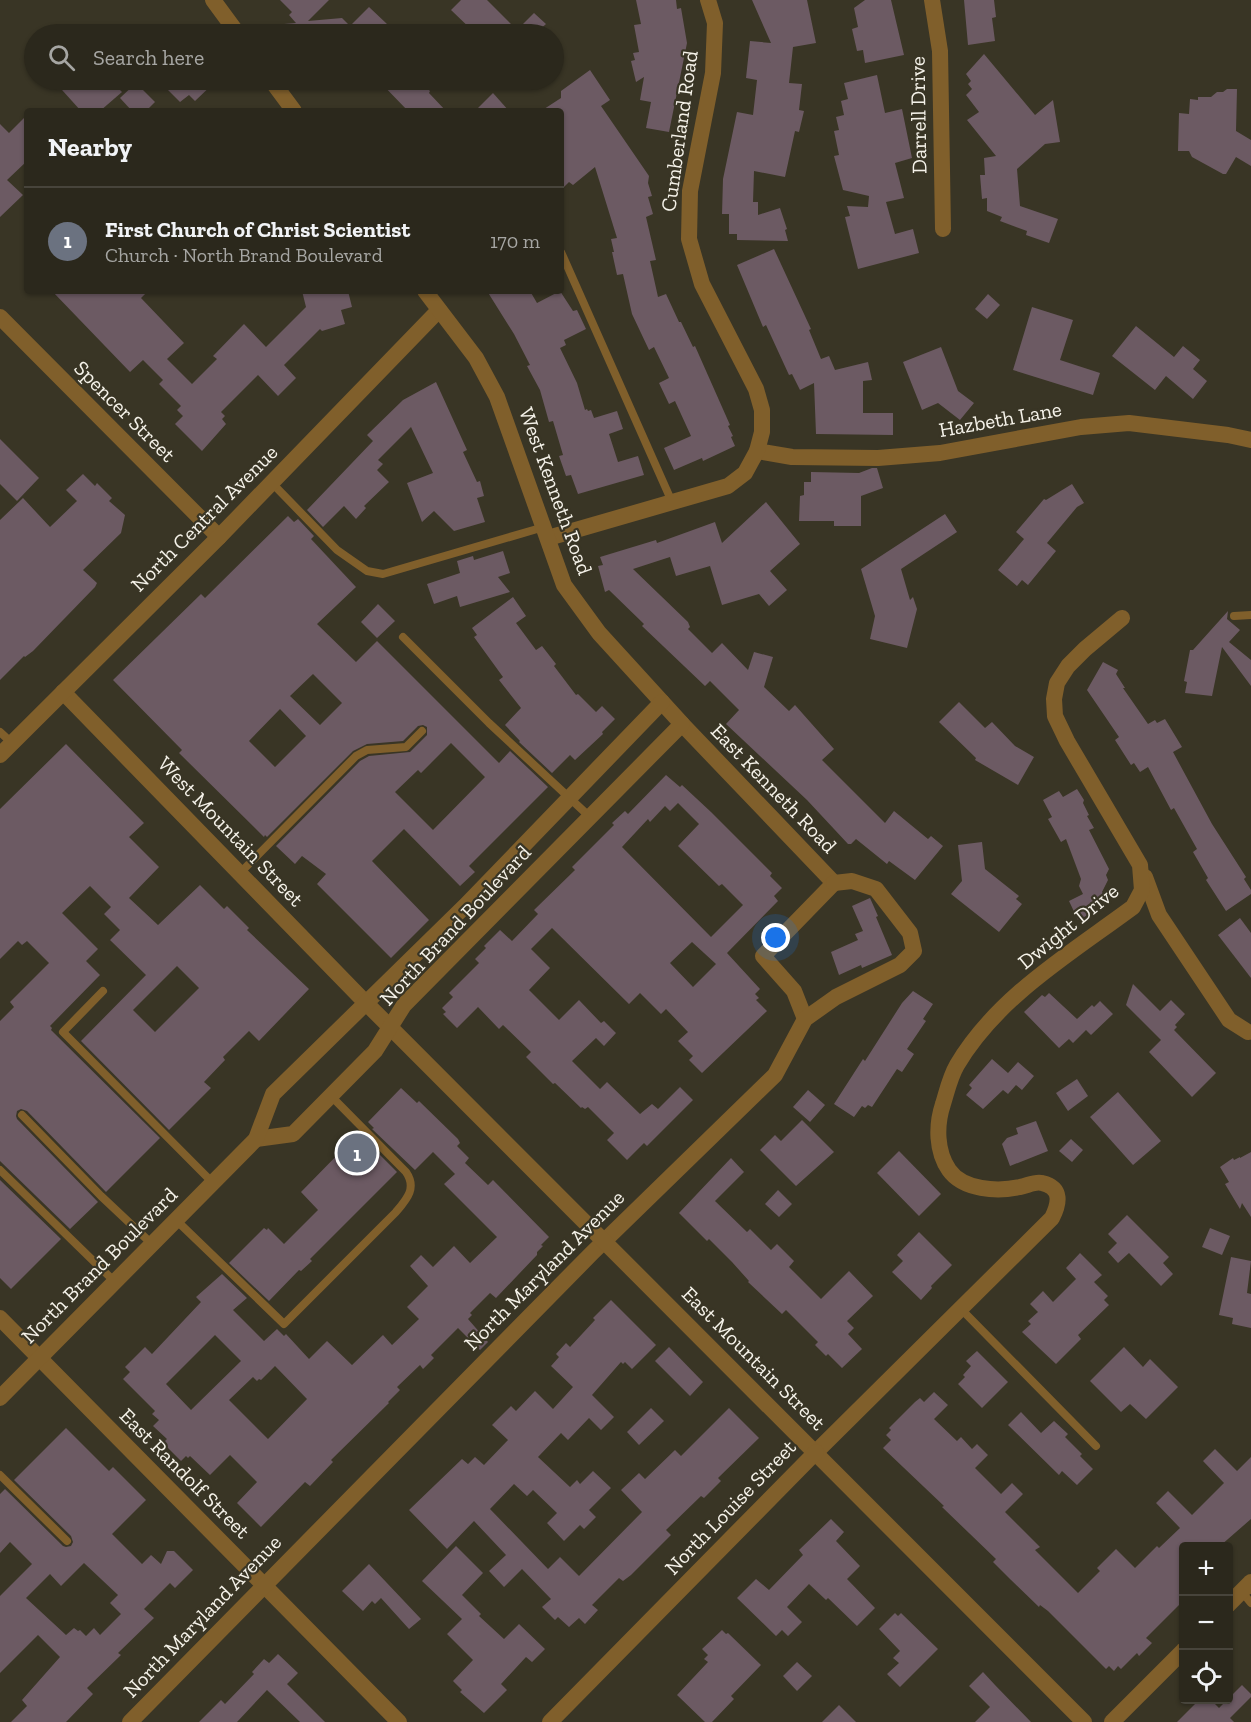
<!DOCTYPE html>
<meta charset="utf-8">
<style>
body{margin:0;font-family:"Zilla Slab",serif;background:#333025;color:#f1f3f6}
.controls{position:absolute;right:18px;bottom:18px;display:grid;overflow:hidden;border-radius:6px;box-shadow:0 2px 4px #0004}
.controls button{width:54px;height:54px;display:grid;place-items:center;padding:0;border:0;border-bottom:2px solid #47443b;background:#2b281c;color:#f1f3f6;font:30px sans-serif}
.you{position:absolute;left:776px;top:938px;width:21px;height:21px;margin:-15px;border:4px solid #fff;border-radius:50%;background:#1a73e8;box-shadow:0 0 0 9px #1a73e833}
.badge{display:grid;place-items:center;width:39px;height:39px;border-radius:50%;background:#8abfa5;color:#fff;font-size:20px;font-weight:700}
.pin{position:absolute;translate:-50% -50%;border:3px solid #fff;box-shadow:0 2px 6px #0006}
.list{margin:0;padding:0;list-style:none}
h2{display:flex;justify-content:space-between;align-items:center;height:78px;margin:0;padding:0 24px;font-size:26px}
h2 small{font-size:20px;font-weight:400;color:#a6a6a3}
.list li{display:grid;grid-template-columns:39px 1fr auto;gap:18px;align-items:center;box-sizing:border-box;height:108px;padding:0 24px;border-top:2px solid #47443b}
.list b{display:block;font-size:22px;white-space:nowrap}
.list p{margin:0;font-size:20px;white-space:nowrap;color:#a6a6a3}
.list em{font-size:20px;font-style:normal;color:#a6a6a3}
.icon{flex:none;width:33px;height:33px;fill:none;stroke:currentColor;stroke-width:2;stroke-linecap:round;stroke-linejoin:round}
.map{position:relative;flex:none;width:1251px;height:1722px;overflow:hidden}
.search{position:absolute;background:#2b281c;box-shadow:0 2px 4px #0004;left:24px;top:24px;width:540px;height:66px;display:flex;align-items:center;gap:15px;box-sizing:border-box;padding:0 21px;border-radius:33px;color:#a6a6a3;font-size:22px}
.panel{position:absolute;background:#2b281c;box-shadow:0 2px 4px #0004;left:24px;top:108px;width:540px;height:186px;border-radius:6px}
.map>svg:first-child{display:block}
</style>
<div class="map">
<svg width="1251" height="1722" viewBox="0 0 1251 1722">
<rect width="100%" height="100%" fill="#393525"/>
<!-- building -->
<g fill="#6c5a63" fill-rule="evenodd">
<polygon points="280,0 329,0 308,21 342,18 350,26 369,7 387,24 377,34 284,34 284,24 296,23 289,15 292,12"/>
<polygon points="461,0 487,0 517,30 534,13 546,24 535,34 476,34 451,10"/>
<polygon points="636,0 676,0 677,9 681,8 687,43 669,132 646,128 651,102 640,100 644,77 636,82 631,61 635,60 633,53 639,52 634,25 641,24"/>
<polygon points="752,0 807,0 816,43 793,47 789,83 802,84 799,110 804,111 799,132 795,131 785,177 754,171 753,202 758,202 758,215 780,208 787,229 785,230 788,241 737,240 737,234 729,234 729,214 722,214 723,179 737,112 753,115 757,80 746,78 750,41 771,43"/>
<polygon points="865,0 891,0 904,55 865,63 863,50 857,51 852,29 858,27 854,8"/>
<polygon points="964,0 994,0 996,17 992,18 995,41 968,45"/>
<polygon points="984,54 1035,115 1053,100 1060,142 1045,144 1017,169 1020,206 1058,219 1049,243 1026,235 1027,231 1000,221 1002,217 987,211 987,198 982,199 980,175 985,175 984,158 996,156 967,120 979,112 966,95 972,89 968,84 971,81 966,74"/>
<polygon points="590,70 610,100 601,106 649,176 648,183 652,196 648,197 653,214 646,217 656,260 650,261 658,297 666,294 679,322 681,322 693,347 695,346 730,425 728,426 733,436 731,437 735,446 703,461 702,458 674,470 664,448 691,436 675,401 669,404 659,383 669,378 654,347 649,350 632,314 623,274 617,275 612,252 614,252 611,239 617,238 595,167 573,185 569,182 561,190 561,111 541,111 561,98 561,91"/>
<polygon points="877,75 885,113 902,109 912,158 895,163 904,198 886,202 895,234 913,229 919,253 858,269 845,217 850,216 847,206 868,207 869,196 843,190 834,156 839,155 834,131 839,130 836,117 844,115 841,101 848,99 844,83"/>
<polygon points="53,80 110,80 122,92 100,111 81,111"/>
<polygon points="158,80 217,80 195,101 189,95 180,102"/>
<polygon points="378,80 435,80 427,88 430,91 429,93 446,111 408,111"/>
<polygon points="136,83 155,102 146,111 132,111 120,98"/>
<polygon points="1227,89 1237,89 1236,131 1251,140 1251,166 1236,157 1226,174 1223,174 1192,157 1189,151 1178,151 1179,113 1189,114 1190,99 1198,100 1198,97 1211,97 1217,92 1223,92"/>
<polygon points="493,93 509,111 475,111"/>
<polygon points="27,115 27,161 7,180 23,195 0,217 0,124 9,133"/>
<polygon points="774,249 811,329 809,330 821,359 829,356 835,370 868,362 872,380 863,381 863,413 893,413 893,435 816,434 814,383 800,390 792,374 789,375 766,325 763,327 737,265"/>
<polygon points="52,291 148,291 141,298 184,343 167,359 192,384 217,359 213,356 244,324 266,347 306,307 302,291 348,291 352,307 341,310 345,324 322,331 320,329 284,365 296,378 278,396 258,375 221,412 225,416 222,419 226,424 202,451 175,424 183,416 177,410 181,406 159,384 163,380 143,360 130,372"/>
<polygon points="487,291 530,291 537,303 560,291 573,311 577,310 586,329 564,340 566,345 560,348 577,383 585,410 587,409 588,411 591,410 594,418 617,411 623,429 609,434 618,462 638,456 644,475 578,494 571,475 566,476 559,456 563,455 553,421 549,422 540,390 527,366 530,365 514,334"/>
<polygon points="988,294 1000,305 987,319 975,309"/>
<polygon points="1032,307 1073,320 1060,360 1100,373 1093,395 1013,370"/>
<polygon points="1136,326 1174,357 1183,346 1200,360 1193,369 1207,381 1193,399 1166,376 1155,390 1112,356"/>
<polygon points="941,347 958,391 974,403 960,420 938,403 922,410 903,362"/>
<polygon points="436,382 467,450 463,452 477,482 480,481 484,496 477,498 485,522 454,531 434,511 422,522 407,483 433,473 411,427 378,460 383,464 377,470 389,482 364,506 366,508 356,519 344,506 323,527 307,510 373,441 367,435 403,400"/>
<polygon points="0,439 39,478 17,501 0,484"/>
<polygon points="872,468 877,468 883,488 861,496 861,526 834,526 834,521 799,521 800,496 804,495 804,482 811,482 811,472 859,473"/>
<polygon points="83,474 95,486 97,483 112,498 109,501 125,515 121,533 83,570 97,583 95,587 33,651 25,657 24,656 0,680 0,520 23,498 50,527 77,501 66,490"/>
<polygon points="1072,484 1084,503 1077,507 1047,543 1056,551 1028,585 1022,580 1017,586 998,570 1024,539 1016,532 1044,499 1046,500"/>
<polygon points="766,502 800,544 770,571 787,590 769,606 759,594 722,605 710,566 676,576 670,557 633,569 688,622 690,627 688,629 712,653 722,643 748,670 754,652 773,657 764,687 789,711 795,705 834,749 822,760 885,823 894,811 928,839 931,836 943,846 915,880 889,861 887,864 856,839 851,844 848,844 807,800 726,724 739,710 710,681 705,686 642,626 644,624 609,590 605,592 598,566 603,565 600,557 656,540 657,543 715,522 722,543"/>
<polygon points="945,514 957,532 901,569 910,600 913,597 917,609 907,648 870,639 875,616 861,569"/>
<path d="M288,516L294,522L298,519L314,536L311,539L356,587L317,624L356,662L377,641L499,763L510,751L548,787L469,866L475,872L460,886L404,829L372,861L429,920L391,958L317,884L326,874L302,856L295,864L276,846L360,761L369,756L410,752L427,735V727L423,725L418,726L403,741L367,744L353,751L267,837L265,835L264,837L179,753L182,750L113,680L201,594L205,598ZM313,674L342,703L320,725L290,696ZM280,709L306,736L275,767L249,741ZM451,743L485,777L433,830L395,792L418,770L421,773Z"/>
<polygon points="503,551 510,573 498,577 510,592 460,607 457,596 434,604 427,584 460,573 457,561 473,556 474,560"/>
<polygon points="513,597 526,616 516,623 536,650 542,646 556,664 554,666 576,695 578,694 596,712 602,706 615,719 602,732 603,734 575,760 570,755 552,773 519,742 520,741 505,725 521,708 499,680 503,677 474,637 477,635 472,628"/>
<polygon points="378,604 395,621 377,638 361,622"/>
<polygon points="1228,611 1227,619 1240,630 1229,642 1251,660 1251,686 1222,647 1212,696 1185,693 1187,682 1184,681 1190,650 1193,650"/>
<polygon points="1103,662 1118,670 1116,674 1125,688 1123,688 1148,724 1155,720 1157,723 1165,719 1182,747 1173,752 1212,824 1246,877 1244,879 1251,890 1251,894 1226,911 1206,880 1208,878 1193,852 1197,849 1174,808 1171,810 1148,767 1140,772 1134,763 1131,765 1115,740 1119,737 1087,690"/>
<polygon points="959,702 985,728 992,722 1015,746 1034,757 1018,785 975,760 976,758 939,722"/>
<path d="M66,744L144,823L129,837L159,867L129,898L158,925L200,885L224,909L227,906L249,928L247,930L309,989L259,1041L249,1031L223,1057L225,1060L204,1082L211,1088L169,1130L81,1041L146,975L110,940L120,930L104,914L111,907L90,886L62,913L98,949L86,961L100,975L50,1026L52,1028L51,1030L160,1138L106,1192L27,1111L21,1109L17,1111L16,1116L17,1119L98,1202L70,1229L0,1161V1021L14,1007L10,1002L49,963L27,941L22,945L18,941L0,959V809ZM177,966L199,988L155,1032L133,1010Z"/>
<path d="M666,775L680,787L682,785L711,812L772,873L770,876L782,888L774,896L778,901L727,953L760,989L755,994L759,998L756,1000L767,1011L702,1073L689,1060L693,1056L678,1041L688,1032L666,1009L661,1014L640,993L629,1004L552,928L531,949L550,968L529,990L559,1020L579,1000L601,1023L604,1021L616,1033L604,1046L596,1038L572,1061L600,1089L607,1082L640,1114L652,1104L658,1109L680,1087L693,1100L647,1146L644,1143L627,1160L607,1140L614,1133L588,1107L585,1109L582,1107L581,1108L555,1083L553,1084L526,1057L531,1052L503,1025L499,1029L478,1007L457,1028L443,1014L446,1012L442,1008L453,997L449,993L479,963L475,959L486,948L484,946L500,930L512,941L538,914L534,910L575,870L572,867L614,825L612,823L625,811L628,814ZM678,803L699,824L678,846L719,886L722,884L743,905L711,937L622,847L648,819L650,822L665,806L670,811ZM692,942L716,964L693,987L670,963Z"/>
<polygon points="1077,789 1084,800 1083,803 1089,815 1087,816 1094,828 1089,830 1109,869 1106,875 1108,880 1102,892 1105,897 1092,903 1096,911 1078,920 1069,901 1083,894 1079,886 1081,879 1066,839 1061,842 1048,819 1052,817 1043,800 1059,791 1063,797"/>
<polygon points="982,842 985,869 1019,896 1016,899 1022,904 999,932 951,894 962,881 958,845"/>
<polygon points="870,898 878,916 876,917 892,955 862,968 861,965 839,975 831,952 858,940 855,934 863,931 852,906"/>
<polygon points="1240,918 1251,933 1251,978 1218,935"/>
<polygon points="1133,984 1160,1011 1171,1000 1185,1014 1175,1025 1177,1027 1174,1030 1216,1073 1192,1097 1149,1052 1161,1040 1126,1005"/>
<polygon points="913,991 933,1004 923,1019 926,1021 907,1049 914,1054 902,1072 897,1069 872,1107 868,1105 865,1108 862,1106 854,1117 834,1104 863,1059 865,1061 902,1003"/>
<polygon points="1049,993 1077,1019 1092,1005 1094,1007 1100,1001 1113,1014 1091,1035 1086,1030 1073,1043 1069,1039 1059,1048 1024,1012 1042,995 1045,997"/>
<polygon points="992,1059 1008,1073 1018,1062 1034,1076 1022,1090 1016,1085 1008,1094 1003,1090 983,1109 966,1095 972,1088 969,1085"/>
<polygon points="1077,1079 1088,1096 1068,1111 1056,1093"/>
<path d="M401,1088L417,1103L419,1101L458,1139L460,1143L457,1146L469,1158L465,1163L488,1185L493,1180L549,1237L541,1245L543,1246L537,1252V1255L496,1298L490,1293L470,1313L472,1315L468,1319L488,1342L480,1350L458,1328L431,1355L434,1358L423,1369L420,1365L397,1387L400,1390L388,1402L389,1403L331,1460L333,1462L310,1486L305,1482L261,1527L237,1503L257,1482L230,1455L210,1475L190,1456L188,1458L186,1456L181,1461L163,1443L167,1439L153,1426L159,1420L152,1414L155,1411L123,1379L130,1372L125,1367L145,1347L152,1354L201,1302L196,1297L222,1274L247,1298L233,1310L264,1341L277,1329L284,1336L286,1334L309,1359L327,1341L352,1365L383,1335L392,1345L419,1319L407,1307L428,1286L410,1266L421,1255L433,1267L454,1246L470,1263L497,1237L444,1184L455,1174L433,1152L415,1170L372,1129L374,1128L368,1122ZM215,1335L241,1361L191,1410L166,1384ZM275,1366L307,1399L268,1439L229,1400L253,1377L257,1381L259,1379L261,1380Z"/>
<polygon points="808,1090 825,1105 810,1122 793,1107"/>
<polygon points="1118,1092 1161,1141 1133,1165 1090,1117"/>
<polygon points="802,1120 834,1152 796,1186 760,1150 775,1135 781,1141"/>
<polygon points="1036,1121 1048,1151 1010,1166 1002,1144 1007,1138 1018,1134 1016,1128"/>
<polygon points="363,1138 397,1172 310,1259 312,1261 301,1271 299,1270 269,1301 229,1263 264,1228 267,1230 268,1228 284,1244 318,1210 301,1192 348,1144 353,1149"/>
<polygon points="1071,1139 1083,1150 1072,1162 1059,1151"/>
<polygon points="899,1151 941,1194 919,1216 877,1173"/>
<polygon points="1251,1152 1251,1217 1242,1203 1240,1209 1225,1184 1229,1182 1220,1167 1233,1158 1234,1160 1240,1157 1240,1158"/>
<polygon points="731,1158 744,1172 715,1201 747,1232 750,1229 771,1250 777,1244 794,1261 789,1267 821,1299 849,1271 873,1296 847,1321 854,1328 848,1334 862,1349 842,1368 828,1354 826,1356 815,1345 818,1342 786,1310 782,1314 748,1282 749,1281 732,1262 709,1239 707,1241 679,1213"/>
<polygon points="0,1180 61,1239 11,1289 0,1278"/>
<polygon points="778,1190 792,1204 779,1217 765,1204"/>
<polygon points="1127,1215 1169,1257 1163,1263 1173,1274 1161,1286 1129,1253 1118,1263 1108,1252 1117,1243 1108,1234"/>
<polygon points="1210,1228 1230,1236 1222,1255 1202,1247"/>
<polygon points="919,1232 952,1265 931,1286 932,1288 921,1300 892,1272 903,1261 897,1255"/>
<polygon points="1080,1253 1102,1275 1094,1282 1108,1296 1104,1300 1109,1305 1078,1335 1081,1339 1056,1364 1022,1332 1031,1324 1028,1321 1038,1312 1030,1304 1043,1291 1053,1302 1076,1279 1066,1268"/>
<polygon points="1231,1257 1251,1261 1247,1293 1251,1294 1251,1328 1232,1324 1233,1318 1219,1315"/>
<polygon points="611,1300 656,1345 632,1369 625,1362 623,1364 621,1362 592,1395 614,1417 601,1430 589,1418 568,1440 561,1433 538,1457 570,1487 577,1480 580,1484 593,1471 611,1488 589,1510 596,1517 584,1529 580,1525 564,1541 547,1523 557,1513 533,1490 527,1496 514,1484 490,1509 548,1569 560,1557 579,1576 642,1512 621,1490 639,1473 645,1479 675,1450 681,1456 729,1408 759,1438 718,1478 721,1481 704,1498 701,1496 666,1530 671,1535 631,1575 623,1581 619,1578 592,1605 598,1610 585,1624 579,1618 569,1627 558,1617 555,1620 542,1607 551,1599 522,1569 504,1587 489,1571 506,1555 474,1521 447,1549 409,1510 462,1459 468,1464 475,1457 484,1465 508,1440 492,1425 511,1406 516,1411 535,1391 553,1409 573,1387 551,1366 559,1357 556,1354 566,1343 570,1347 595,1320 593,1318"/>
<polygon points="669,1347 703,1382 690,1396 655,1361"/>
<polygon points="1124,1347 1143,1367 1150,1359 1178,1387 1146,1419 1130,1404 1121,1412 1090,1381"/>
<polygon points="977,1351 1008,1382 982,1408 958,1384 965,1377 963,1375 971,1366 966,1361"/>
<polygon points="934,1392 948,1405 934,1419 957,1441 961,1437 972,1449 977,1444 988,1455 975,1468 1001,1494 1012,1483 1023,1494 1005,1512 1040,1547 1035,1550 1078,1593 1100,1571 1097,1568 1116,1549 1135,1568 1157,1546 1159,1548 1180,1528 1156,1503 1168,1491 1192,1515 1224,1483 1203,1461 1215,1449 1237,1471 1251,1457 1251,1519 1220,1546 1184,1546 1184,1600 1146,1638 1152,1643 1139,1656 1137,1653 1121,1669 1118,1666 1114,1671 1109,1666 1106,1669 1048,1611 1040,1605 1039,1607 1010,1579 993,1562 996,1559 942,1507 944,1506 883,1448 891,1440 886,1435 891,1430 889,1428 915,1402 920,1398 924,1402"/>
<polygon points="651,1408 664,1421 639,1445 627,1432"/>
<polygon points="1021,1412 1041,1433 1054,1421 1068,1434 1065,1437 1082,1454 1080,1456 1093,1469 1077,1485 1062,1471 1059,1475 1008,1425"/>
<path d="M66,1428L109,1471L113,1467L146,1500L112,1534L142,1564L151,1555L161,1564L167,1551H174L193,1570L175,1588L170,1583L144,1609L154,1618L118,1653L121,1655L87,1688L93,1694L66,1722H11L27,1706L22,1700L60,1657L38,1635L0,1673V1596L32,1564L10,1542L0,1553V1494L5,1489L63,1546L66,1547L71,1546L73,1542L71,1536L14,1480ZM84,1563L118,1595L110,1603L121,1614L100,1635L94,1628L86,1636L80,1630L78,1631L74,1628L66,1635L26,1598L50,1574L61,1586Z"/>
<polygon points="831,1519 844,1532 836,1541 860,1566 847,1579 875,1608 857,1626 828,1598 826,1600 809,1584 787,1607 802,1622 788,1636 782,1630 776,1636 737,1598 756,1579 769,1590 803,1555 799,1550"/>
<polygon points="456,1546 483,1573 462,1595 481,1614 479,1616 504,1639 519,1624 545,1649 532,1662 526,1657 501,1684 507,1690 484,1713 460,1692 462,1690 453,1681 473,1660 447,1634 462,1619 422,1581"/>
<polygon points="369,1564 421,1619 409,1629 381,1598 375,1604 372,1601 363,1611 342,1591"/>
<polygon points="895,1613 898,1616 901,1613 938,1649 900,1687 887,1674 899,1663 893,1658 900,1651 879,1629"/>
<polygon points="722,1630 726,1634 728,1633 761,1665 731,1696 734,1699 712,1722 705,1722 677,1695 708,1662 704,1659 708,1655 702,1649"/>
<polygon points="278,1654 298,1673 287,1684 325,1722 300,1722 267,1690 237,1722 199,1722 221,1700 225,1704 254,1674 252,1672 264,1659 269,1663"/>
<polygon points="797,1662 812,1676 797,1691 783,1676"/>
<polygon points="983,1672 995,1685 1031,1722 975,1722 990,1707 969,1686"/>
<polygon points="1242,1685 1251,1694 1251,1697 1230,1718 1234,1722 1177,1722 1199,1700 1211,1700 1219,1708"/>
<polygon points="839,1705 856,1722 822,1722"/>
</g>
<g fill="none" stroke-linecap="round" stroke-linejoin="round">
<!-- service -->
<g stroke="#805f2b" stroke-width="8">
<polyline points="561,252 672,502"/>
<polyline points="271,482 337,550 367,571 383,574 544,527"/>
<polyline points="1234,616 1251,615"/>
<polyline points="403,637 489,723 590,817"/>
<polyline points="0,732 12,743"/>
<polyline points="240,873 356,756 367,750 406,747 422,731"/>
<polyline points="103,991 63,1032 213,1183"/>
<polyline points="22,1115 101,1196 152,1244"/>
<polyline points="0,1170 115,1282"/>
<path d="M176,1220L284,1324L396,1212C407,1199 417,1188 406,1172L331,1096"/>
<polyline points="961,1309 1096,1446"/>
<polyline points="0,1475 67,1541"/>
<polyline points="1242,1592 1251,1603"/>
</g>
<!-- minor -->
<g stroke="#805f2b" stroke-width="16">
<polyline points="932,0 940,51 943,229"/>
<polyline points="0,317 219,537"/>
<polyline points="757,451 792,457 878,458 940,453 1081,427 1129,423 1228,435 1251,440"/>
<polyline points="548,538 728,486 745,473 757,451 762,432 762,410 756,389 702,284 689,239 690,191 713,73 715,23 708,0"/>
<polyline points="682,724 834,883"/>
<polyline points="1145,877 1159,915 1229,1020 1248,1032"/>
<polyline points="805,1019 794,991 763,956 834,883"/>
<polyline points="0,1318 399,1722"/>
<path d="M816,1452L1052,1218C1059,1204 1063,1188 1042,1183C1035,1181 1027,1186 1020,1187C997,1192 963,1190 949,1170C936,1151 936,1125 943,1104C947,1091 950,1077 957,1065C997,997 1071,953 1133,907L1142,890L1140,865L1067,741L1055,716L1054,699L1057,683L1068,666L1085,649L1122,618"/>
<polyline points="1228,1605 1251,1582"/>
<polyline points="130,1722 592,1253 775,1075 805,1019 836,997 900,965 914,951 910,933 876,889 852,881 834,883"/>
<polyline points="1112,1722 1184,1650"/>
</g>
<!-- tertiary -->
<g stroke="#805f2b" stroke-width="16">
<polyline points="213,0 238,34"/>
<polyline points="271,80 294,111"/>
<polyline points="63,692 365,1002 1084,1722"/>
<polyline points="0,755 219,537 439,310"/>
<polyline points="256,1139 293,1134 375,1051 404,1005 682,724 599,633 564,585 497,397 476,358 425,291"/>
<polyline points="0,1398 256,1139 273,1094 465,906 662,702"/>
<polyline points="550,1722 816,1452"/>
</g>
</g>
<g text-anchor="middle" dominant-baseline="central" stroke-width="4.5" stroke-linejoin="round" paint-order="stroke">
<!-- street labels -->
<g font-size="21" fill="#f5f2e9" stroke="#393525">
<text transform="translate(918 115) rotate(-91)">Darrell Drive</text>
<text transform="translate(679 131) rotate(-82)">Cumberland Road</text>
<text transform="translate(125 411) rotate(45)">Spencer Street</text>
<text transform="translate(1000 419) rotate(-10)">Hazbeth Lane</text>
<text transform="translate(556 491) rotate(70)">West Kenneth Road</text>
<text transform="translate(204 518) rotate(-45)">North Central Avenue</text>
<text transform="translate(774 788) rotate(46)">East Kenneth Road</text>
<text transform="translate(231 831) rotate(46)">West Mountain Street</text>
<text transform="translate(455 925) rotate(-47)">North Brand Boulevard</text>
<text transform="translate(1068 926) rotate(-39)">Dwight Drive</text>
<text transform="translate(99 1265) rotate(-45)">North Brand Boulevard</text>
<text transform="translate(544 1270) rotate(-45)">North Maryland Avenue</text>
<text transform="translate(754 1358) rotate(45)">East Mountain Street</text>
<text transform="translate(185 1473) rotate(45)">East Randolf Street</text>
<text transform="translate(730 1507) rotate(-46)">North Louise Street</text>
<text transform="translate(202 1616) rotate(-46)">North Maryland Avenue</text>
</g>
</g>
</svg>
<div class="controls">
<button>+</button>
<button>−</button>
<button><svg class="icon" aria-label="locate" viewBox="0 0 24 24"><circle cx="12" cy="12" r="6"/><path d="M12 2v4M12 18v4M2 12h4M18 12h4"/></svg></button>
</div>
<div class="you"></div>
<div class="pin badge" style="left:357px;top:1153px;background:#6b7280">1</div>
<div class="search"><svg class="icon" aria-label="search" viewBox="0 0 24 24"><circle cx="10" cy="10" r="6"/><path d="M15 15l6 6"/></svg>Search here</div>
<section class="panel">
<h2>Nearby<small></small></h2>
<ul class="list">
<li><span class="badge" style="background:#6b7280">1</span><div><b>First Church of Christ Scientist</b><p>Church · North Brand Boulevard</p></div><em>170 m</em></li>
</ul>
</section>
</div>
